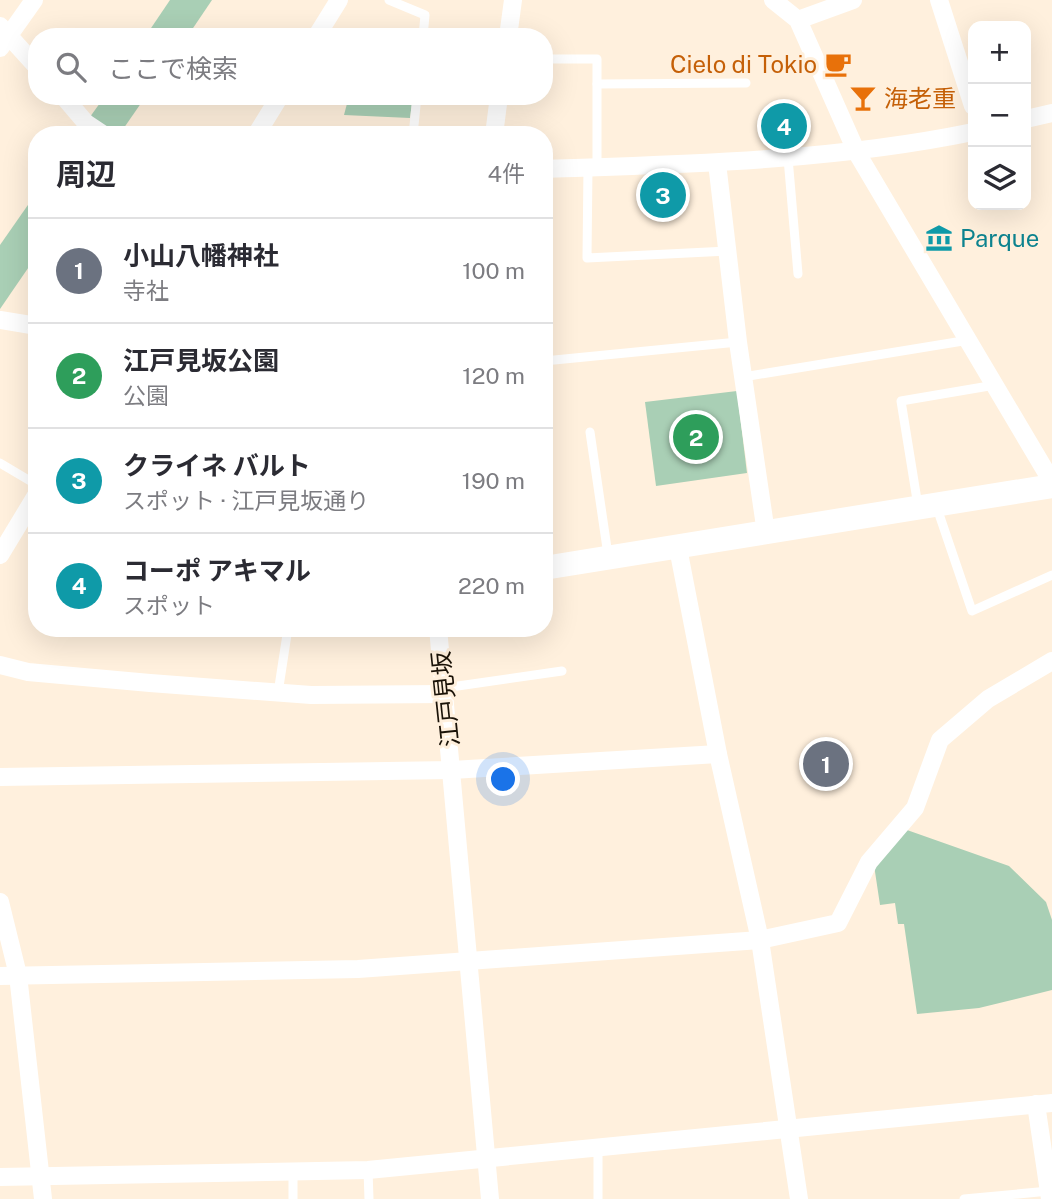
<!DOCTYPE html>
<html lang="ja">
<meta charset="utf-8">
<style>
body{margin:0;font-family:"Public Sans","Noto Sans JP",sans-serif;background:#f7f7f7;color:#2b2b33}
.controls{position:absolute;right:21px;top:21px;display:grid;overflow:hidden;border-radius:14px;box-shadow:0 7px 28px #0002}
.controls button{width:63px;height:63px;display:grid;place-items:center;padding:0;border:0;border-bottom:2px solid #e1e1e2;background:#fff;color:#2b2b33;font:35px sans-serif}
.you{position:absolute;left:504px;top:780px;width:24px;height:24px;margin:-18px;border:5px solid #fff;border-radius:50%;background:#1a73e8;box-shadow:0 0 0 10px #1a73e833}
.badge{display:grid;place-items:center;width:46px;height:46px;border-radius:50%;background:#d93025;color:#fff;font-size:23px;font-weight:700}
.pin{position:absolute;translate:-50% -50%;border:4px solid #fff;box-shadow:0 2px 7px #0006}
.list{margin:0;padding:0;list-style:none}
h2{display:flex;justify-content:space-between;align-items:center;height:91px;margin:0;padding:0 28px;font-size:30px}
h2 small{font-size:23px;font-weight:400;color:#7c7c81}
.list li{display:grid;grid-template-columns:46px 1fr auto;gap:21px;align-items:center;box-sizing:border-box;height:105px;padding:0 28px;border-top:2px solid #e1e1e2}
.list b{display:block;font-size:26px;white-space:nowrap}
.list p{margin:0;font-size:23px;white-space:nowrap;color:#7c7c81}
.list em{font-size:23px;font-style:normal;color:#7c7c81}
.icon{flex:none;width:38px;height:38px;fill:none;stroke:currentColor;stroke-width:2;stroke-linecap:round;stroke-linejoin:round}
.map{position:relative;flex:none;width:1052px;height:1199px;overflow:hidden}
.search{position:absolute;background:#fff;box-shadow:0 7px 28px #0002;left:28px;top:28px;width:525px;height:77px;display:flex;align-items:center;gap:18px;box-sizing:border-box;padding:0 24px;border-radius:28px;color:#7c7c81;font-size:26px}
.panel{position:absolute;background:#fff;box-shadow:0 7px 28px #0002;left:28px;top:126px;width:525px;height:511px;border-radius:28px}
.map>svg:first-child{display:block}
</style>
<div class="map">
<svg width="1052" height="1199" viewBox="0 0 1052 1199">
<rect width="100%" height="100%" fill="#fff0dd"/>
<!-- green -->
<g fill="#a9cfb5">
<polygon points="170,0 212,0 187,37 145,37"/>
<polygon points="105,96 146,96 119,135 77,135"/>
<polygon points="349,96 413,96 410,118 344,115"/>
<polygon points="37,192 37,255 0,309 0,245"/>
<polygon points="737,391 747,473 656,486 645,402"/>
<polygon points="907,830 1009,866 1046,902 1052,920 1052,990 979,1008 917,1014 904,924 898,924 895,903 880,905 874,865"/>
</g>
<g fill="none" stroke-linecap="round" stroke-linejoin="round">
<!-- lane -->
<g stroke="#fff" stroke-width="9">
<polyline points="389,0 425,15 423,37"/>
<polyline points="544,59 597,59 597,167"/>
<polyline points="597,84 746,83"/>
<polyline points="413,135 417,96"/>
<polyline points="788,158 798,274"/>
<polyline points="588,167 587,258 728,251"/>
<polyline points="544,361 738,342"/>
<polyline points="743,377 969,340"/>
<polyline points="590,432 608,555"/>
<polyline points="0,463 37,485"/>
<polyline points="918,506 901,401 995,385"/>
<polyline points="937,508 972,611 1052,575"/>
<polyline points="444,688 562,671"/>
<polyline points="278,693 288,628"/>
<polyline points="598,1146 598,1199"/>
<polyline points="368,1170 369,1199"/>
<polyline points="293,1171 293,1199"/>
<polyline points="964,1199 1049,1191"/>
</g>
<!-- street -->
<g stroke="#fff" stroke-width="18">
<polyline points="773,0 798,20 857,153 1052,482"/>
<polyline points="939,0 973,106"/>
<polyline points="798,20 853,0"/>
<polyline points="0,26 37,67"/>
<polyline points="316,37 339,0"/>
<polyline points="508,37 513,0"/>
<polyline points="0,48 34,0"/>
<polyline points="63,96 86,123 104,135"/>
<polyline points="1026,119 1052,113"/>
<polyline points="256,135 280,96"/>
<polyline points="494,135 499,96"/>
<polyline points="717,163 738,342 766,533"/>
<path d="M544,169C688,164 832,161 973,132"/>
<polyline points="0,320 37,326"/>
<polyline points="678,548 718,754 760,940 799,1199"/>
<polyline points="0,555 37,494"/>
<polyline points="438,628 490,1199"/>
<polyline points="0,665 28,672 150,683 311,695 445,694"/>
<polyline points="0,777 452,770 718,754"/>
<polyline points="0,902 18,975 43,1199"/>
<polyline points="0,976 358,969 760,940 838,923 869,862 915,808 940,740 988,699 1052,661"/>
<polyline points="1036,1104 1050,1199"/>
<polyline points="0,1177 368,1170 1052,1103"/>
</g>
<!-- secondary -->
<polyline stroke="#fff" stroke-width="24" points="544,568 1052,486"/>
</g>
<!-- icons -->
<defs>
<symbol id="cafe-bare" viewBox="-9 -9 18 18"><path d="M-5.5-4.5H6V0H3Q3 3.5 0 3.5H-2.5Q-5.5 3.5-5.5 0ZM3-3.2v2h1.7v-2ZM-6 4.5H4V6H-6Z" fill="#e8710a" stroke="#fff0dd" stroke-width="2.5" paint-order="stroke"/></symbol>
<symbol id="bar-bare" viewBox="-9 -9 18 18"><path d="M-6-5H6L.8 .8V4.5H3.5V6h-7V4.5H-.8V.8Z" fill="#e8710a" stroke="#fff0dd" stroke-width="2.5" paint-order="stroke"/></symbol>
<symbol id="museum-bare" viewBox="-9 -9 18 18"><path d="M0-6L6-3V-2H-6V-3ZM-5-1h2V3h-2ZM-1-1h2V3h-2ZM3-1h2V3H3ZM-6 4H6V6H-6Z" fill="#0f9aa8" stroke="#fff0dd" stroke-width="2.5" paint-order="stroke"/></symbol>
</defs>
<g fill-rule="evenodd">
<use href="#cafe-bare" x="819" y="45" width="38" height="38"/>
<use href="#bar-bare" x="844" y="79" width="38" height="38"/>
<use href="#museum-bare" x="920" y="219" width="38" height="38"/>
</g>
<g text-anchor="middle" dominant-baseline="central" stroke-width="6" stroke-linejoin="round" paint-order="stroke">
<!-- food labels -->
<g font-size="24" fill="#c56008" stroke="#fff0dd" text-anchor="end">
<text x="817" y="64">Cielo di Tokio</text>
<text x="884" y="98" text-anchor="start">海老重</text>
</g>
<!-- culture labels -->
<g font-size="24" fill="#0d838f" stroke="#fff0dd" text-anchor="start">
<text x="960" y="238">Parque</text>
</g>
<!-- street labels -->
<g font-size="24" fill="#1a1207" stroke="#fff0dd">
<text transform="translate(445 699) rotate(-96)">江戸見坂</text>
</g>
</g>
</svg>
<div class="controls">
<button>+</button>
<button>−</button>
<button><svg class="icon" aria-label="layers" viewBox="0 0 24 24"><path d="M12 4l9 5-9 5-9-5zM3 14l9 5 9-5"/></svg></button>
</div>
<div class="you"></div>
<div class="pin badge" style="left:826px;top:764px;background:#6b7280">1</div>
<div class="pin badge" style="left:696px;top:437px;background:#2e9e5b">2</div>
<div class="pin badge" style="left:663px;top:195px;background:#0f9aa8">3</div>
<div class="pin badge" style="left:784px;top:126px;background:#0f9aa8">4</div>
<div class="search"><svg class="icon" aria-label="search" viewBox="0 0 24 24"><circle cx="10" cy="10" r="6"/><path d="M15 15l6 6"/></svg>ここで検索</div>
<section class="panel">
<h2>周辺<small>4件</small></h2>
<ul class="list">
<li><span class="badge" style="background:#6b7280">1</span><div><b>小山八幡神社</b><p>寺社</p></div><em>100 m</em></li>
<li><span class="badge" style="background:#2e9e5b">2</span><div><b>江戸見坂公園</b><p>公園</p></div><em>120 m</em></li>
<li><span class="badge" style="background:#0f9aa8">3</span><div><b>クライネ バルト</b><p>スポット · 江戸見坂通り</p></div><em>190 m</em></li>
<li><span class="badge" style="background:#0f9aa8">4</span><div><b>コーポ アキマル</b><p>スポット</p></div><em>220 m</em></li>
</ul>
</section>
</div>
